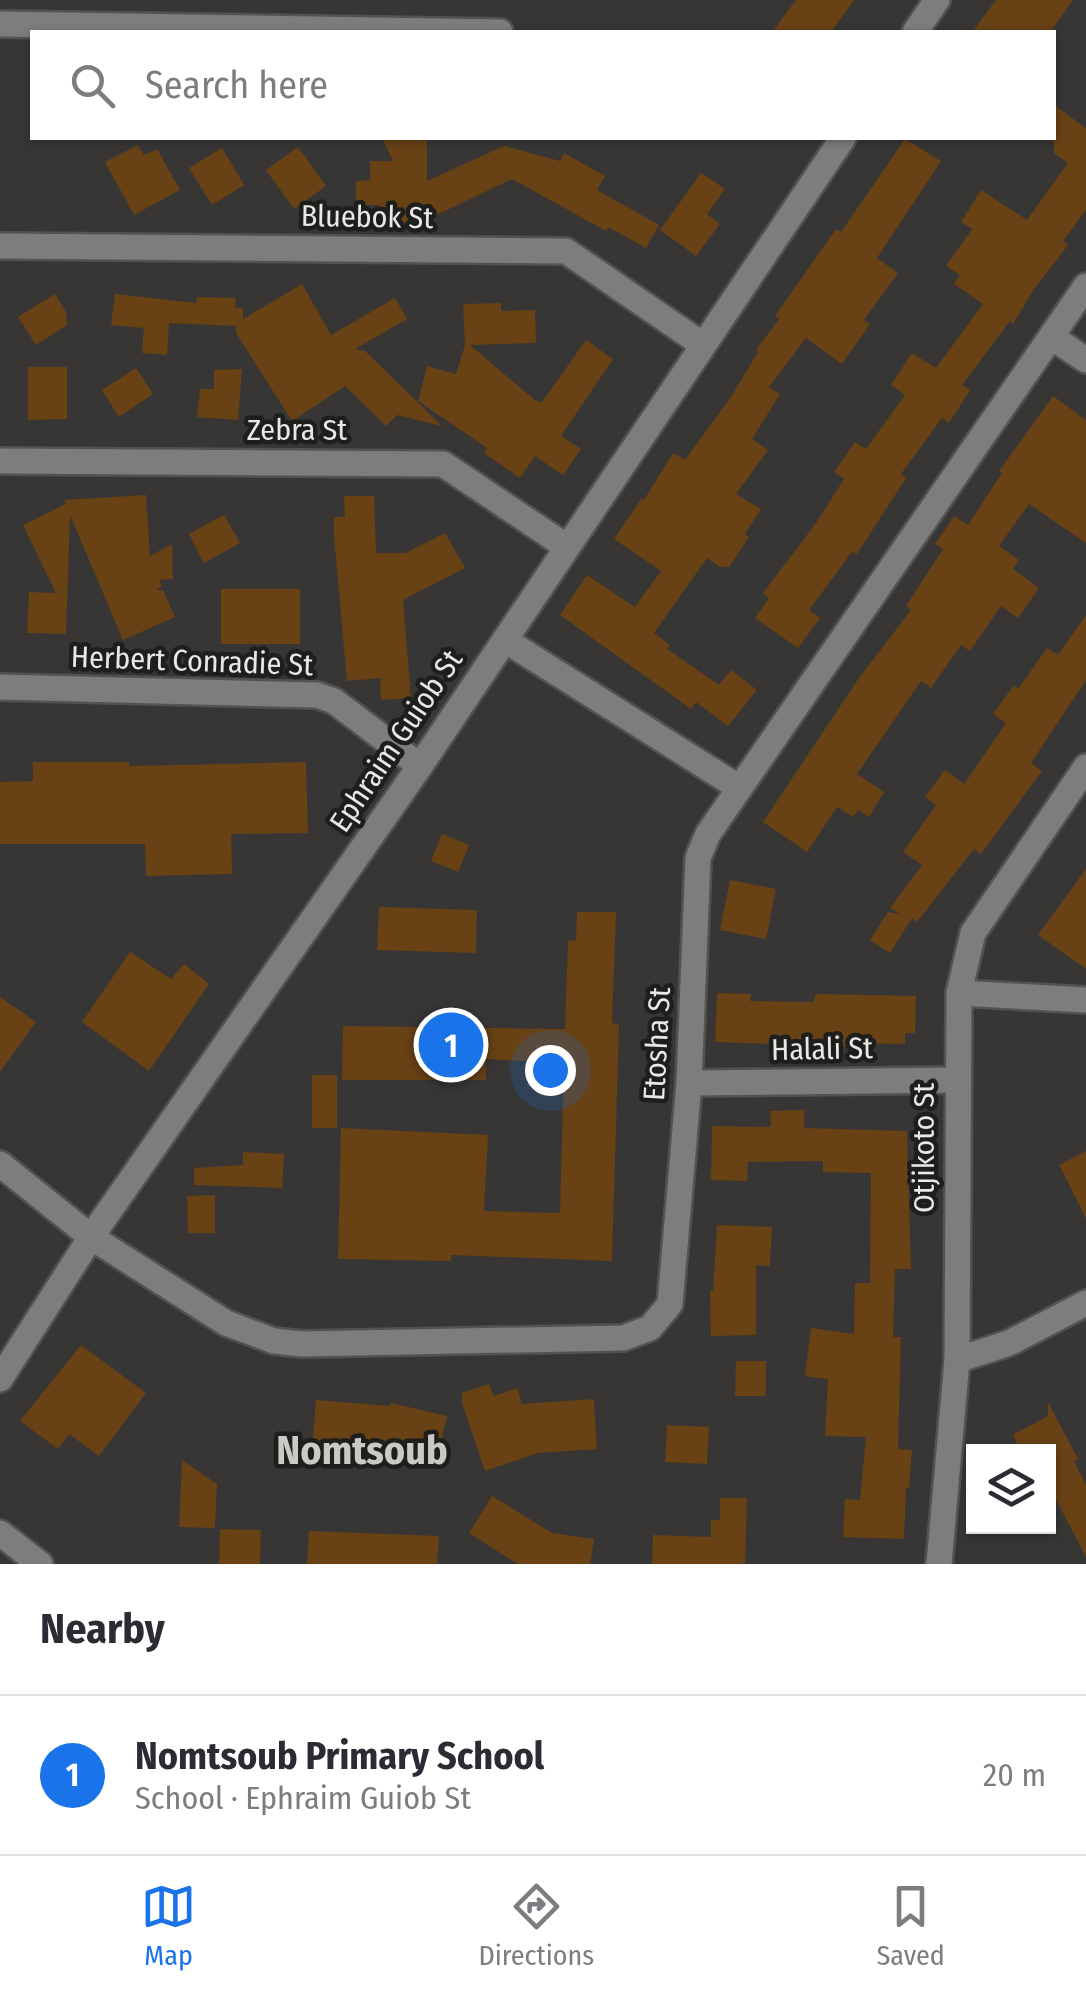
<!DOCTYPE html>
<meta charset="utf-8">
<style>
body{margin:0;font-family:"Fira Sans Condensed",sans-serif;background:#f7f7f7;color:#2b2b33}
.controls{position:absolute;right:30px;bottom:30px;display:grid;overflow:hidden;border-radius:0px;box-shadow:0 2px 8px #0004}
.controls button{width:90px;height:90px;display:grid;place-items:center;padding:0;border:0;border-bottom:2px solid #e1e1e2;background:#fff;color:#2b2b33;font:50px sans-serif}
.you{position:absolute;left:550px;top:1070px;width:35px;height:35px;margin:-25px;border:8px solid #fff;border-radius:50%;background:#1a73e8;box-shadow:0 0 0 15px #1a73e833}
.badge{display:grid;place-items:center;width:65px;height:65px;border-radius:50%;background:#1a73e8;color:#fff;font-size:32px;font-weight:700}
.pin{position:absolute;translate:-50% -50%;border:5px solid #fff;box-shadow:0 2px 10px #0006}
.list{margin:0;padding:0;list-style:none}
h2{display:flex;justify-content:space-between;align-items:center;height:130px;margin:0;padding:0 40px;font-size:42px}
h2 small{font-size:32px;font-weight:400;color:#7c7c81}
.list li{display:grid;grid-template-columns:65px 1fr auto;gap:30px;align-items:center;box-sizing:border-box;height:160px;padding:0 40px;border-top:2px solid #e1e1e2}
.list b{display:block;font-size:38px;white-space:nowrap}
.list p{margin:0;font-size:32px;white-space:nowrap;color:#7c7c81}
.list em{font-size:32px;font-style:normal;color:#7c7c81}
.icon{flex:none;width:55px;height:55px;fill:none;stroke:currentColor;stroke-width:2;stroke-linecap:round;stroke-linejoin:round}
.map{position:relative;flex:none;width:1086px;height:1564px;overflow:hidden}
.search{position:absolute;background:#fff;box-shadow:0 2px 8px #0004;left:30px;right:30px;top:30px;height:110px;display:flex;align-items:center;gap:25px;box-sizing:border-box;padding:0 35px;border-radius:0px;color:#7c7c81;font-size:38px}
.sheet{height:290px;background:#fff}
nav{display:flex;justify-content:space-around;align-items:center;box-sizing:border-box;height:140px;border-top:2px solid #e1e1e2;background:#fff;font-size:28px;color:#7c7c81}
nav a{display:grid;justify-items:center;gap:5px}
nav .on{color:#1a73e8}
.map>svg:first-child{display:block}
</style>
<div class="map">
<svg width="1086" height="1564" viewBox="0 0 1086 1564">
<rect width="100%" height="100%" fill="#383634"/>
<!-- building -->
<g fill="#684115">
<polygon points="796,0 854,0 831,32 772,32"/>
<polygon points="996,0 1073,0 1050,32 972,32"/>
<polygon points="1054,105 1086,128 1086,210 1063,241 1068,245 1034,289 1013,324 1010,321 962,385 970,390 949,423 942,418 901,474 906,478 857,554 852,552 809,610 820,618 798,648 755,618 769,598 763,593 816,523 844,479 834,472 855,442 866,449 905,395 891,385 912,353 936,368 983,304 954,284 960,275 946,266 972,229 961,222 981,190 1027,220 1068,163 1054,153"/>
<polygon points="382,138 427,138 427,181 504,146 560,161 564,153 605,176 597,190 659,225 646,248 608,227 606,231 512,179 428,219 428,226 380,227 379,205 356,205 356,181 370,180 370,161 393,161"/>
<polygon points="905,139 941,161 877,258 898,273 864,320 870,324 842,364 806,338 769,387 780,394 752,439 768,450 736,494 761,509 745,534 749,537 729,567 720,567 707,558 654,633 670,645 667,649 719,685 731,670 757,690 728,726 696,702 691,709 560,615 587,575 635,607 661,571 614,539 642,498 644,500 673,453 685,460 731,397 758,352 756,350 779,319 775,316 836,229 841,232"/>
<polygon points="138,145 144,155 157,149 180,190 134,215 105,162"/>
<polygon points="298,147 326,186 294,209 266,170"/>
<polygon points="222,148 244,185 212,205 189,168"/>
<polygon points="701,173 725,189 707,214 720,224 696,256 660,230"/>
<polygon points="302,284 331,335 395,298 407,319 355,349 365,351 442,426 397,415 386,426 345,386 292,421 236,333 236,326 169,323 167,355 142,353 144,328 111,325 115,294 196,303 197,297 236,298 235,307 243,308 243,319"/>
<polygon points="55,294 66,312 67,325 36,345 18,317"/>
<polygon points="501,303 501,311 535,310 536,343 470,345 536,401 542,402 586,340 613,359 561,436 581,449 563,475 535,456 520,478 484,453 487,448 418,401 427,366 456,374 465,345 463,304"/>
<polygon points="28,367 67,367 67,419 28,420"/>
<polygon points="136,368 153,394 119,417 102,390"/>
<polygon points="242,369 238,420 197,417 200,389 214,389 214,370"/>
<polygon points="1053,396 1086,420 1086,543 1029,504 999,546 1019,560 1013,569 1039,588 1018,618 1001,606 970,651 961,645 931,688 921,681 857,774 884,792 869,817 858,810 853,817 837,807 807,852 763,822 859,678 911,610 906,606 943,549 935,544 954,516 968,525 1002,473 999,471"/>
<polygon points="146,495 150,556 172,544 173,579 159,580 162,586 156,590 163,590 175,617 123,640 70,515 66,634 27,633 29,592 56,593 23,525 66,504 64,500"/>
<polygon points="344,496 374,496 376,553 406,553 445,533 465,568 403,600 411,698 381,700 380,678 347,681 334,536 334,517 345,517"/>
<polygon points="224,515 240,543 204,563 189,534"/>
<rect x="221" y="589" width="79" height="55"/>
<polygon points="1086,615 1086,680 1031,763 1042,771 981,854 974,849 917,922 912,918 890,953 870,940 888,912 900,914 890,908 922,865 903,852 936,805 925,797 945,770 964,784 1006,723 993,714 1014,685 1018,689 1047,648 1058,655"/>
<polygon points="33,762 129,762 129,766 306,762 308,833 231,834 232,874 146,876 145,844 0,844 0,782 33,781"/>
<polygon points="442,834 469,845 458,872 431,861"/>
<polygon points="1086,869 1086,969 1038,935"/>
<polygon points="730,880 776,889 766,939 720,930"/>
<polygon points="379,907 477,910 476,953 377,950"/>
<polygon points="577,912 616,912 612,1023 619,1024 612,1261 451,1255 451,1261 338,1259 341,1128 488,1135 484,1211 560,1213 564,1063 486,1059 486,1080 342,1080 343,1026 565,1029 568,940 576,941"/>
<polygon points="130,952 171,979 184,964 209,984 149,1071 82,1022"/>
<polygon points="717,993 751,994 750,1001 813,1002 816,994 916,996 915,1033 905,1033 905,1044 854,1043 854,1047 715,1042"/>
<polygon points="0,997 36,1022 0,1072"/>
<rect x="312" y="1075" width="25" height="53"/>
<polygon points="804,1110 804,1128 907,1131 911,1269 895,1269 893,1337 901,1337 898,1449 912,1450 909,1488 906,1488 904,1539 843,1537 845,1499 860,1500 866,1437 825,1436 828,1379 805,1376 811,1328 854,1334 855,1283 870,1283 871,1173 823,1172 823,1161 748,1162 747,1181 711,1180 712,1126 771,1127 770,1111"/>
<polygon points="1086,1151 1086,1218 1059,1165"/>
<polygon points="243,1152 284,1154 282,1188 194,1185 194,1168 243,1165"/>
<polygon points="215,1195 215,1233 188,1233 187,1196"/>
<polygon points="717,1225 772,1227 770,1266 756,1265 756,1335 711,1336 710,1291 713,1291"/>
<polygon points="81,1345 146,1393 99,1456 69,1434 58,1449 20,1421"/>
<polygon points="736,1361 766,1361 766,1396 735,1396"/>
<polygon points="489,1384 494,1396 517,1388 522,1404 594,1399 597,1449 538,1453 485,1471 462,1403 462,1393"/>
<polygon points="316,1400 390,1406 391,1403 447,1416 437,1460 357,1441 356,1453 312,1449"/>
<polygon points="1048,1402 1078,1459 1074,1461 1086,1485 1086,1557 1048,1484 1048,1452 1021,1452 1013,1435 1048,1416"/>
<polygon points="667,1425 709,1427 707,1464 665,1462"/>
<polygon points="182,1460 217,1484 215,1528 179,1527"/>
<polygon points="492,1496 552,1533 594,1539 590,1564 518,1564 469,1533"/>
<polygon points="720,1498 747,1498 745,1564 652,1564 653,1535 711,1537 711,1520 720,1520"/>
<polygon points="220,1529 261,1530 260,1564 219,1564"/>
<polygon points="309,1531 439,1536 437,1564 307,1564"/>
</g>
<g fill="none" stroke-linecap="round" stroke-linejoin="round">
<defs>
<g id="minor">
<polyline points="0,24 500,32"/>
<polyline points="915,32 937,0"/>
<polyline points="0,246 566,251 703,345"/>
<polyline points="1053,338 1086,360"/>
<polyline points="0,461 443,464 567,547"/>
<polyline points="505,640 738,787"/>
<polyline points="0,687 317,695 334,701 420,766"/>
<polyline points="959,993 1086,1000"/>
<polyline points="689,1083 956,1080"/>
<polyline points="0,1164 91,1237 226,1323 274,1341 302,1344 623,1338 650,1328 670,1304 689,1083 698,858 708,834 1086,286"/>
<polyline points="957,1360 1009,1343 1086,1303"/>
<polyline points="0,1379 91,1237 420,766 843,138"/>
<polyline points="0,1533 40,1564"/>
<polyline points="939,1564 957,1360 959,993 973,933 1086,767"/>
</g>
</defs>
<!-- minor casing -->
<use href="#minor" stroke="#545250" stroke-width="30"/>
<!-- minor -->
<use href="#minor" stroke="#7f7d7c" stroke-width="25"/>
</g>
<g text-anchor="middle" dominant-baseline="central" stroke-width="9" stroke-linejoin="round" paint-order="stroke">
<!-- street labels -->
<g font-size="30" fill="#e9e8e6" stroke="#1e1e1d">
<text transform="translate(367 217) rotate(1)">Bluebok St</text>
<text x="297" y="430">Zebra St</text>
<text transform="translate(192 661) rotate(2)">Herbert Conradie St</text>
<text transform="translate(396 741) rotate(-56)">Ephraim Guiob St</text>
<text transform="translate(657 1044) rotate(-87)">Etosha St</text>
<text transform="translate(822 1049) rotate(-1)">Halali St</text>
<text transform="translate(924 1148) rotate(-90)">Otjikoto St</text>
</g>
<!-- district labels -->
<g font-size="40" font-weight="bold" fill="#cbc9c6" stroke="#1e1e1d">
<text x="362" y="1451">Nomtsoub</text>
</g>
</g>
</svg>
<div class="controls">
<button><svg class="icon" aria-label="layers" viewBox="0 0 24 24"><path d="M12 4l9 5-9 5-9-5zM3 14l9 5 9-5"/></svg></button>
</div>
<div class="you"></div>
<div class="pin badge" style="left:451px;top:1045px">1</div>
<div class="search"><svg class="icon" aria-label="search" viewBox="0 0 24 24"><circle cx="10" cy="10" r="6"/><path d="M15 15l6 6"/></svg>Search here</div>
</div>
<section class="sheet">
<h2>Nearby<small></small></h2>
<ul class="list">
<li><span class="badge">1</span><div><b>Nomtsoub Primary School</b><p>School · Ephraim Guiob St</p></div><em>20 m</em></li>
</ul>
</section>
<nav>
<a class="on"><svg class="icon" aria-label="map" viewBox="0 0 24 24"><path d="M3 6l6-2 6 2 6-2v14l-6 2-6-2-6 2zM9 4v14M15 6v14"/></svg>Map</a>
<a><svg class="icon" aria-label="directions" viewBox="0 0 24 24"><path d="M12 3l9 9-9 9-9-9zM9 14v-3h6M13 9l2 2-2 2"/></svg>Directions</a>
<a><svg class="icon" aria-label="saved" viewBox="0 0 24 24"><path d="M7 4h10v16l-5-4-5 4z"/></svg>Saved</a>
</nav>
